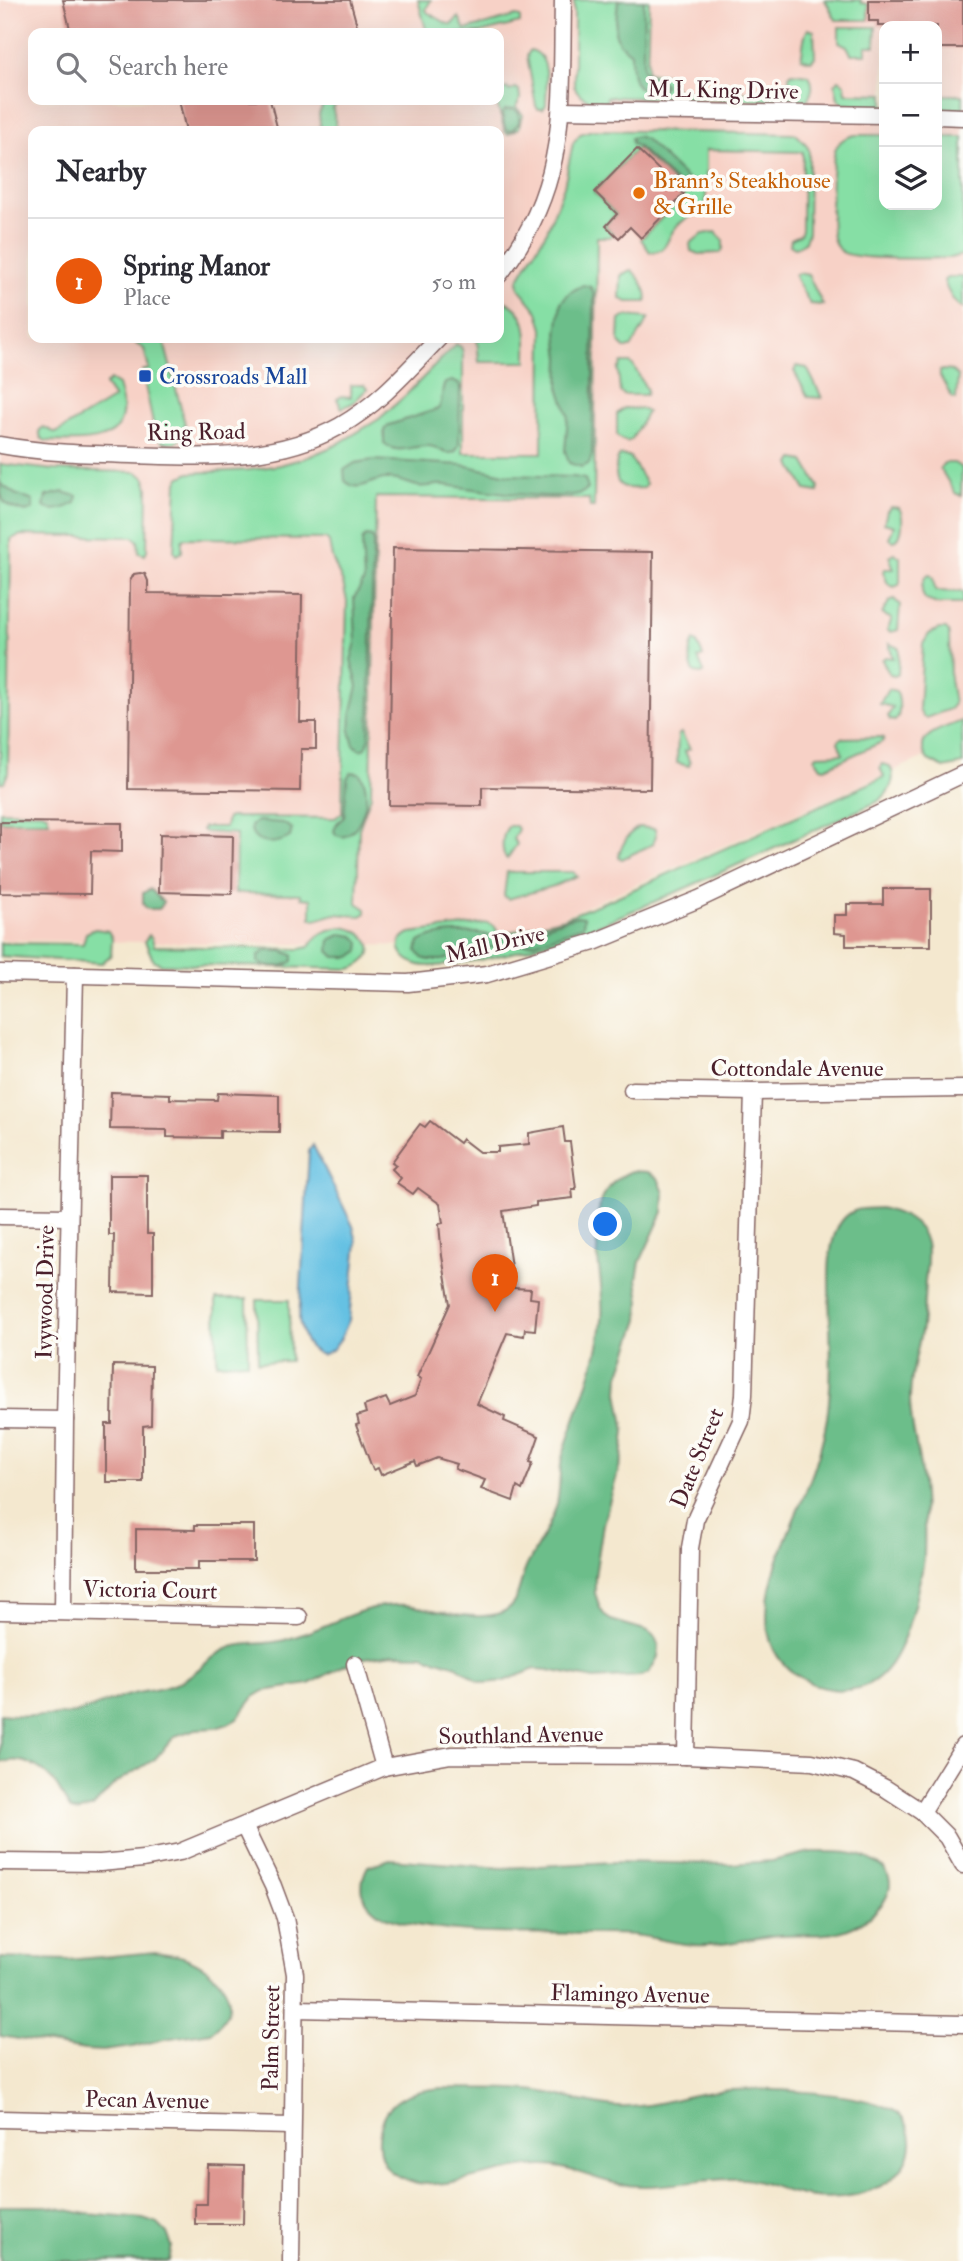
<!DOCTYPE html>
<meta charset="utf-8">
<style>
body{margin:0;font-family:"IM FELL Double Pica",serif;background:#f7f7f7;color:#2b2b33}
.controls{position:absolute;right:21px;top:21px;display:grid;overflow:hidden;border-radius:14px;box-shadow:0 7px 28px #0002}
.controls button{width:63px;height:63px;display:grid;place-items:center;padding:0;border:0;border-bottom:2px solid #e1e1e2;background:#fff;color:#2b2b33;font:35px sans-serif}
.you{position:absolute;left:606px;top:1225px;width:24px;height:24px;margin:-18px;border:5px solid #fff;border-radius:50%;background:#1a73e8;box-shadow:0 0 0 10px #1a73e833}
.badge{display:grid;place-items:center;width:46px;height:46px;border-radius:50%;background:#ea580c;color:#fff;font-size:23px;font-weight:700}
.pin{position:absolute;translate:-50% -58px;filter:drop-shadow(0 2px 4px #0008)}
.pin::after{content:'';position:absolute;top:37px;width:24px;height:21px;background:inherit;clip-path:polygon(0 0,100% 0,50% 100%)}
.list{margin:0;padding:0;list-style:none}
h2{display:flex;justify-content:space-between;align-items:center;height:91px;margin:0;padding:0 28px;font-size:30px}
h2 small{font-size:23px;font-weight:400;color:#7c7c81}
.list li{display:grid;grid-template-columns:46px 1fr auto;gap:21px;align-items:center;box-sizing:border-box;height:126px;padding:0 28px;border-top:2px solid #e1e1e2}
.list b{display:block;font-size:26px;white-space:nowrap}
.list p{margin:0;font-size:23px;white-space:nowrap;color:#7c7c81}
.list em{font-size:23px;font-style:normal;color:#7c7c81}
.icon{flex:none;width:38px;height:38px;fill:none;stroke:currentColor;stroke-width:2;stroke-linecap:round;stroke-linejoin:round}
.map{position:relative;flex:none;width:963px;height:2261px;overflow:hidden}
.search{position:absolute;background:#fff;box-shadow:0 7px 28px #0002;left:28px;top:28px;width:476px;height:77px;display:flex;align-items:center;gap:18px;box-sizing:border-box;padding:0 24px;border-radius:14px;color:#7c7c81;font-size:26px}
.panel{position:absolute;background:#fff;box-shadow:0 7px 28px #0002;left:28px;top:126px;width:476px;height:217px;border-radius:14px}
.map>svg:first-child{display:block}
</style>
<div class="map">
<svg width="963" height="2261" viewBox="0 0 963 2261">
<rect width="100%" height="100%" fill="#fdfcf7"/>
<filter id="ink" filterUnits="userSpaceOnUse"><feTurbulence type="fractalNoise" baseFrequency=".0143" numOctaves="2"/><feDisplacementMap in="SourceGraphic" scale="14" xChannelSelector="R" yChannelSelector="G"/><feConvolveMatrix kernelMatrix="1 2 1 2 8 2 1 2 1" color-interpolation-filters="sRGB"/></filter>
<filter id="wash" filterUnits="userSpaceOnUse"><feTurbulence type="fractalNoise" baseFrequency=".00686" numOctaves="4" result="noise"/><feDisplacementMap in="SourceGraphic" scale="28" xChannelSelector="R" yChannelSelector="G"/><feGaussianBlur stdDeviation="1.57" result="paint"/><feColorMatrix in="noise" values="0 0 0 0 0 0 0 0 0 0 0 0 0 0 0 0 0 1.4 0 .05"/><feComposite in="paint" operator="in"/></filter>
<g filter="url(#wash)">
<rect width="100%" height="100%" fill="#f4e8cf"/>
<!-- built -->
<path fill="#f7d1c6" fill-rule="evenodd" d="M0,0H963V740L517,937L430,946L0,940ZM884,26H937V205H884ZM33,33H499V100H33ZM33,131H499V338H33Z"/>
<!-- green -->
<g fill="#86dfa5" stroke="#687f68" stroke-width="2">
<polygon points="418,0 431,0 426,9 427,12 448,24 452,24 459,17 465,30 516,16 520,17 520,23 480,33 427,33"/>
<path d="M574,0H649L647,71L651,73L669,75L675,88L679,91L787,93L790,91L789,76L792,73L809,75C814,84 813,93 806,101L794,105L789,101L607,97L606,103C591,101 581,100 574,86Z"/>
<polygon points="825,0 861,0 861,3 868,4 868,20 836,20"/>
<polygon points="839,27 876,27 875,46 866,46 866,54 851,54 847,46 839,42"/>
<path d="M808,29L814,31L815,57L811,61L801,58C804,48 802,38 808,29Z"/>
<path d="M530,50C552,54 546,88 546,105L543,109H538L536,106L527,56Z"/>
<polygon points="839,80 845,84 846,93 884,94 884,108 843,104 838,99 835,84"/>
<polygon points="507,88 509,91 516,88 519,90 520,99 516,107 523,115 519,128 508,134 505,132 496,100 499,100 499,91"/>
<rect x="937" y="95" width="26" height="14"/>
<polygon points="325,100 338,100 333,109 337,131 321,131 319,114"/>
<path d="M592,130L796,134L806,144L809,150L808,232L805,242L795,248L790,245L791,239L800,235L802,230L803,152L706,150V206C698,215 685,217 677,226C665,238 670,252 650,252L641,239L685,194L638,148L594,192L616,214L605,226L613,234L610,237H597L594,507H590L589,499L376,497L371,795L359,829L357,903L366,909V913L361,916L335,914L315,920L311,918V899L301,898V894L235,893L236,834L205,832L202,830L203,827H225L227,818L231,817L335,818L342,813L347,601L343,583L332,558L329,542L325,539L185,538L182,541V552L176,555L174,551L177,482L179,478L189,473L249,470L280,465L308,457L336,445L379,419L406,395L456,344L461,347L463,352V453H542L543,329L538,312L519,288L518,280L547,231L564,186L573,143L580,134Z"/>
<path d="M855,135H884V205H937V137H963V255L950,258C930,258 856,261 842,252C836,248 833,240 832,233C831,217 830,158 837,146C841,139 847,137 855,135Z"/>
<polygon points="716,232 723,240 723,249 720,253 699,254 691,251 690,243 703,234"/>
<path d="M631,270C638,275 650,293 646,302H627L620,298L621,275Z"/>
<polygon points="798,273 808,275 823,305 810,304 796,279 795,275"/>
<path d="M947,277H963V308C954,305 947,290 944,281Z"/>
<path d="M504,301C531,312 527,338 527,362H479L477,338H499V302Z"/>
<polygon points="626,316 649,318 631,348 624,348 619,341 620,320"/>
<polygon points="135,338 163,338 185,424 182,437 174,443 162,442 155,433 142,371 149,369 144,349 136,344"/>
<polygon points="622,363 630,363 633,365 647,390 646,395 624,395 620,392 618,370"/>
<polygon points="797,366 807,368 822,398 808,397 794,371"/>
<polygon points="943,370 952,371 958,376 956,399 952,398 940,376 940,371"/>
<path d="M110,380L118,385C138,446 88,442 46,441L41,438L39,431L43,427L56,433L114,398L105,385Z"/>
<polygon points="351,385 364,385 367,389 353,403 342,408 337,399 341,396 351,397"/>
<polygon points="624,408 643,409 647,412 632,439 627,442 620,439 617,435 617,414"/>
<path d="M620,455L630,457L646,484L644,488C630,489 616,490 616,473C616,465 616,461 620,455Z"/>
<polygon points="794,459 804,461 819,487 818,492 806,490 791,464"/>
<polygon points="944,463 954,463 962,468 961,496 955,493 940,468"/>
<polygon points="0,464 54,470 137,472 145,478 148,488 147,550 145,555 139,553 138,541 134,537 21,535 11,539 8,773 4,782 0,783"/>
<path d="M891,507L899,508C904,516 903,532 897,540L893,541L889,538L894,526L884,523L887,511Z"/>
<polygon points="894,553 900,557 900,582 899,585 894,587 888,584 883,572 884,569 894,569 889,556"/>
<path d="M930,575L933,578L935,591L963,592V604H937L926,600C920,593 921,583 926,576Z"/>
<polygon points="894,599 900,605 898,630 891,632 887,630 892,619 882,614 889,602"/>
<polygon points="939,629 946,629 949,633 950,679 954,704 950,709 926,718 923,717 919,710 923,644 929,634"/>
<path d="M694,641L697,643L703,656L698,658L704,672L702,674L695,673C689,666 689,649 694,641Z"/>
<polygon points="889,644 899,648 898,674 895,676 890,675 882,660 885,657 893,658"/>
<path d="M888,689L896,691C900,698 901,716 895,721L890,720L888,716L893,707L880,704Z"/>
<path d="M962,721L963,764L944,768L928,760C910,735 944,728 962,721Z"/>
<polygon points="681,733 690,749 685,751 690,763 689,766 677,763 678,735"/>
<polygon points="881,737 884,738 882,742 825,768 821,767 815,758 817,755 843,754 838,742 841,738"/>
<path d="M882,764L890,766C897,780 890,793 877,802C817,829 757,856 697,883C616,919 535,955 445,965C436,966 427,967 419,965C402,961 390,942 410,933L488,923L495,927L499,935L564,918L614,898L884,777L880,767Z"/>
<polygon points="0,811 41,812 47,814 49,821 0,821"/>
<path d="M509,826H516L518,829L513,839L517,844L507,859C500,852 502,832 509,826Z"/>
<path d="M639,827L655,829L656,836L653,844L622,859L619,858C619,848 630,831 639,827Z"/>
<polygon points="507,872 573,872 577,876 554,886 508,899 504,896"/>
<path d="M342,927C373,931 383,958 350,969L161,964L153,960L145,941L149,935L152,938L154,946L300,949L309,947C317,933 326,930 342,927Z"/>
<polygon points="95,929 108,931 112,938 111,955 102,963 0,956 0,943 83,944 86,933"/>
<polygon points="216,1299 247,1299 248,1362 217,1363"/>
<polygon points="257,1300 289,1300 290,1361 258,1362"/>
</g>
<!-- forest -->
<g fill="#6cbe8a" stroke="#5b6e5a" stroke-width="2">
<path d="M618,0H644L643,69C647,78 658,75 664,83V86L660,92C631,95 631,74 631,53L619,43L615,32Z"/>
<polygon points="514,109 519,113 519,123 512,130 508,131 505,128 502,114 505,110"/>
<polygon points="637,136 645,139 692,184 693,188 691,193 686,192 637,146 632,144 631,138"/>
<polygon points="583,285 591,287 594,295 592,454 589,464 581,467 569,463 565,451 568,415 559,387 560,358 557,333 561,302 570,292"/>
<path d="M452,381L459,384L460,388L459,445L455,452C443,456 440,447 429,446C412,445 398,456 384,443V430L389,425L438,409C444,401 440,392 445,383Z"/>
<path d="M373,460L463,465L509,475L574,477L585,479L588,489C572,506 470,488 444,485C435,484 426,488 417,486C406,483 397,478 385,479C370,480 359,494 345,481L344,470L355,463Z"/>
<path d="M0,483L15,494L33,501V509L26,512C6,507 0,504 0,483Z"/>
<path d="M63,492L77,496L76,503C67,508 52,513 44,507L46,496Z"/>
<polygon points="366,536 372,537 373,540 369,740 366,748 360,750 354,745 350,731 351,715 358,686 351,660 356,642 354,598 364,581 362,541"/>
<path d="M351,772L359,773C374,790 364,829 343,837L336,835L334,831L337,823L344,817L347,778Z"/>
<path d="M257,821L283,823L292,829L290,837C276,845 251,847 251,826Z"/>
<polygon points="150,889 163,902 159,909 147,909 143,904 143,893"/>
<path d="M578,916L584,917L583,926L535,943L484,948L443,960H428L422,958L417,951L419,942C434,933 460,932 478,933C487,934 495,938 505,937C530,933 553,922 578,916Z"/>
<polygon points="342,934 354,936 360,942 359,951 351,957 335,957 329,951 330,940"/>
<path d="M265,951H283L293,955V961C284,968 268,968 258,962V956Z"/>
<path d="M632,1171L648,1172L658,1178L664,1193L663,1212L640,1262L637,1279L640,1302L639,1320L619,1376L618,1392L625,1431L622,1458L603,1524L595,1576V1593L600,1608L605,1616L611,1620L648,1631L655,1637L659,1647L658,1657L649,1673L641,1676L594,1679L548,1670L535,1669L504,1681L486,1683L478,1681L457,1666L422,1655L393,1654L365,1658L345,1665L309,1684L264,1691L254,1697L237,1719L228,1724L216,1728L196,1729L175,1736L155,1759L113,1785L93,1807L79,1812L71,1810C65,1802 62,1794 57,1786C43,1767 23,1755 0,1763V1714C26,1716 53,1718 79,1712C96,1707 112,1699 129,1695C144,1691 161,1690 175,1684C197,1676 210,1654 232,1647C248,1642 264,1645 280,1641C307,1635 333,1621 359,1612C374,1607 389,1604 405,1605C431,1607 500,1632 515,1600C521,1587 522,1572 530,1560C540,1541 551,1525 557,1503C561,1486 558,1468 564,1451C578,1408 598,1365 602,1320C605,1285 592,1248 598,1214C602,1192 612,1179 632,1171Z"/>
<path d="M880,1208C899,1213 921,1220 926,1243C929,1255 926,1270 925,1282C924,1297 924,1312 922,1327C918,1350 910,1375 910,1399C910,1427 920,1454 922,1482C924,1506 925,1531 924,1555C924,1567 919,1581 917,1593C906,1642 888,1702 825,1688C814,1686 804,1680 795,1674C735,1632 787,1539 807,1488C816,1466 823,1442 827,1418C834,1371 829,1325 829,1278C829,1256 831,1218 857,1210C864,1208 873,1209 880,1208Z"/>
<path d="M811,1852C832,1852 854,1850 873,1861C912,1882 875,1919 848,1929C826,1938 803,1933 780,1935C751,1937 725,1947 696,1945C674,1944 654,1937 633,1935C621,1934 608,1934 596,1934C537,1932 479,1937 421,1926C410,1924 396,1922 385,1917C363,1906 356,1888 368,1866L390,1859L503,1868L613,1862L731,1864L772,1861Z"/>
<path d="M155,1952C164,1954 174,1954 183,1957C217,1969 251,2003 211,2032L164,2039L133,2047L102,2051L85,2050L0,2036V1958L68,1960Z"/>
<path d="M442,2088C474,2089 506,2087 537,2091C564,2095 591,2106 619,2107C654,2109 693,2091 730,2090C768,2088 868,2092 898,2113C907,2120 912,2135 911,2145C910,2162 896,2179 881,2186C851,2200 820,2201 789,2192C774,2187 758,2180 743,2179C703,2177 658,2191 619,2184C594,2180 570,2166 544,2166C505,2165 445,2193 410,2181C404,2179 393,2174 389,2170C372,2151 378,2115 397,2101C411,2091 426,2090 442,2088Z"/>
<polygon points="0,2206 47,2206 87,2214 143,2219 158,2224 167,2233 172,2246 169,2261 0,2261"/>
</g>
<!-- water -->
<path fill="#65c1e3" stroke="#587087" stroke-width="2" d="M313,1145L353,1226L357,1242L349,1320L341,1338L332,1350L322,1355C305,1349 303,1336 299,1320L309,1151Z"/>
<g id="blocks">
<!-- building -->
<g fill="#de9791">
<polygon points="63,0 350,0 359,33 71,33"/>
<polygon points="869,0 963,0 963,48 937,48 937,26 878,26 878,21 869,21"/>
<polygon points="179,100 270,100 278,131 186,131"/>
<polygon points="637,149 684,194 641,238 630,227 619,238 606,226 617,214 595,192"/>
<polygon points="393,548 653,552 650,789 482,787 482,806 389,805"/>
<polygon points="140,573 145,574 148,581 148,593 302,595 300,722 316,722 316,749 301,749 300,791 128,789 130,581 134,574"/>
<polygon points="0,822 122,823 122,852 91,851 90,894 0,893"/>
<polygon points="160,834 233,836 232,894 159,892"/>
<polygon points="883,889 931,889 931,946 846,946 846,934 834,933 834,915 847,915 847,904 883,904"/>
<polygon points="111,1092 170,1094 170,1099 217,1100 218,1093 279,1095 279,1132 220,1131 220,1138 167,1137 167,1130 110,1129"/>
<polygon points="430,1121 459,1143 462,1139 479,1152 498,1152 498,1147 529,1144 529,1133 563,1127 565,1142 570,1142 576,1189 572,1189 573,1198 536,1202 536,1206 503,1211 514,1288 531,1289 530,1298 538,1299 535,1330 525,1329 524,1336 507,1333 477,1404 505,1417 504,1421 539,1436 530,1462 533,1463 522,1490 517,1487 513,1501 481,1489 485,1480 455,1469 457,1464 437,1458 417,1466 415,1461 381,1475 378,1468 373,1470 356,1425 359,1424 357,1416 366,1413 364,1406 386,1398 390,1406 415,1396 421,1379 417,1377 450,1304 442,1256 439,1224 443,1223 440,1204 418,1188 413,1194 397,1183 401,1178 392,1169 396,1165 392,1162 411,1136 420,1124 425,1127"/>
<polygon points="109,1175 147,1175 147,1234 153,1234 153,1293 113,1292 114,1235 109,1235"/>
<polygon points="113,1365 152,1366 151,1425 143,1426 143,1482 106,1482 106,1424 112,1424"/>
<polygon points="195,1525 254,1525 254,1561 199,1561 199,1569 136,1569 136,1529 195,1530"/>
<polygon points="208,2165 244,2166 243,2224 195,2224 195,2204 207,2204"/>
</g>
</g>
</g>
<g filter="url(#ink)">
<use href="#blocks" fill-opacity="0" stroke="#866564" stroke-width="2"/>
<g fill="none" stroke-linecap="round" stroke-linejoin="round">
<defs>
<g id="street">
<polyline points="561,110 884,115"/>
<polyline points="937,116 963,117"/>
<path d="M499,275C569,186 561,106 563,0"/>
<path d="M0,445C44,453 88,454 132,455C203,457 276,462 340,426C379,404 409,369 439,338"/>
<polyline points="0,973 408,983 487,974 594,942 699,899 963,774"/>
<polyline points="632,1090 753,1092 963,1089"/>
<polyline points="0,1216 69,1217"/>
<polyline points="0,1419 65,1420"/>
<polyline points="0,1611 299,1617"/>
<polyline points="63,1611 65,1420 75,975"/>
<polyline points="355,1664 384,1767"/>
<polyline points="686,1756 690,1548 695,1520 741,1421 744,1395 753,1092"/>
<polyline points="922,1812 963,1746"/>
<polyline points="244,1826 273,1886 285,1918 295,1974 291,2261"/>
<polyline points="0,1862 100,1863 143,1859 180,1852 384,1767 451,1755 686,1756 812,1762 854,1772 885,1788 922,1812 947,1837 963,1865"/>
<polyline points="296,2009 963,2024"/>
<polyline points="0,2119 292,2126"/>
</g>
</defs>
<!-- street casing -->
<use href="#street" stroke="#866564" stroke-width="19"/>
<!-- street -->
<use href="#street" stroke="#fff" stroke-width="16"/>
</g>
</g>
<!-- markers -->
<circle fill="#e8710a" stroke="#fdfcf7" stroke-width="2.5" cx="639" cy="193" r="7"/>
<rect fill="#1a4fb4" stroke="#fdfcf7" stroke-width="2.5" x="138" y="369" width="14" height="14" rx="3.5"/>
<g text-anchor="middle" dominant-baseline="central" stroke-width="7" stroke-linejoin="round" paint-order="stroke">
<!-- street labels -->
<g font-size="23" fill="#4a1f2b" stroke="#fdfcf7">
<text transform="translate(723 90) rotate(1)">M L King Drive</text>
<text transform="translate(196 432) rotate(-1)">Ring Road</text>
<text transform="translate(495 944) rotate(-13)">Mall Drive</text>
<text x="797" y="1068">Cottondale Avenue</text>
<text transform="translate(45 1292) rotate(-89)">Ivywood Drive</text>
<text transform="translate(697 1458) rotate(-68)">Date Street</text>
<text transform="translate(150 1590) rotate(1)">Victoria Court</text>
<text transform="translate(521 1735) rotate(-1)">Southland Avenue</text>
<text transform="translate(630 1994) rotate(1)">Flamingo Avenue</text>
<text transform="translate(271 2038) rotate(-89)">Palm Street</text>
<text transform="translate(147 2100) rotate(1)">Pecan Avenue</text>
</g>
<!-- food labels -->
<g font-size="23" fill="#c56008" stroke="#fdfcf7" text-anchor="start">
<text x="653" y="180">Brann's Steakhouse<tspan x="653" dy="26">&amp; Grille</tspan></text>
</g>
<!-- transit labels -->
<g font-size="23" fill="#164399" stroke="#fdfcf7" text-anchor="start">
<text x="159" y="376">Crossroads Mall</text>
</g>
</g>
</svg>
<div class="controls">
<button>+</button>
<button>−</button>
<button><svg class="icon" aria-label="layers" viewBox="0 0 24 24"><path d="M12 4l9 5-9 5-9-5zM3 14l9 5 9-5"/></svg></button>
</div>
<div class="you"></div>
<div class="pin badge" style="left:495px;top:1312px">1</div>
<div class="search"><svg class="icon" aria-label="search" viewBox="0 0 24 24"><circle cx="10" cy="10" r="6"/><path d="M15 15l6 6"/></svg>Search here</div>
<section class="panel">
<h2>Nearby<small></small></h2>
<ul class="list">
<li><span class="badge">1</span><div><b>Spring Manor</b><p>Place</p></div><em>50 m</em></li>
</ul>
</section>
</div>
